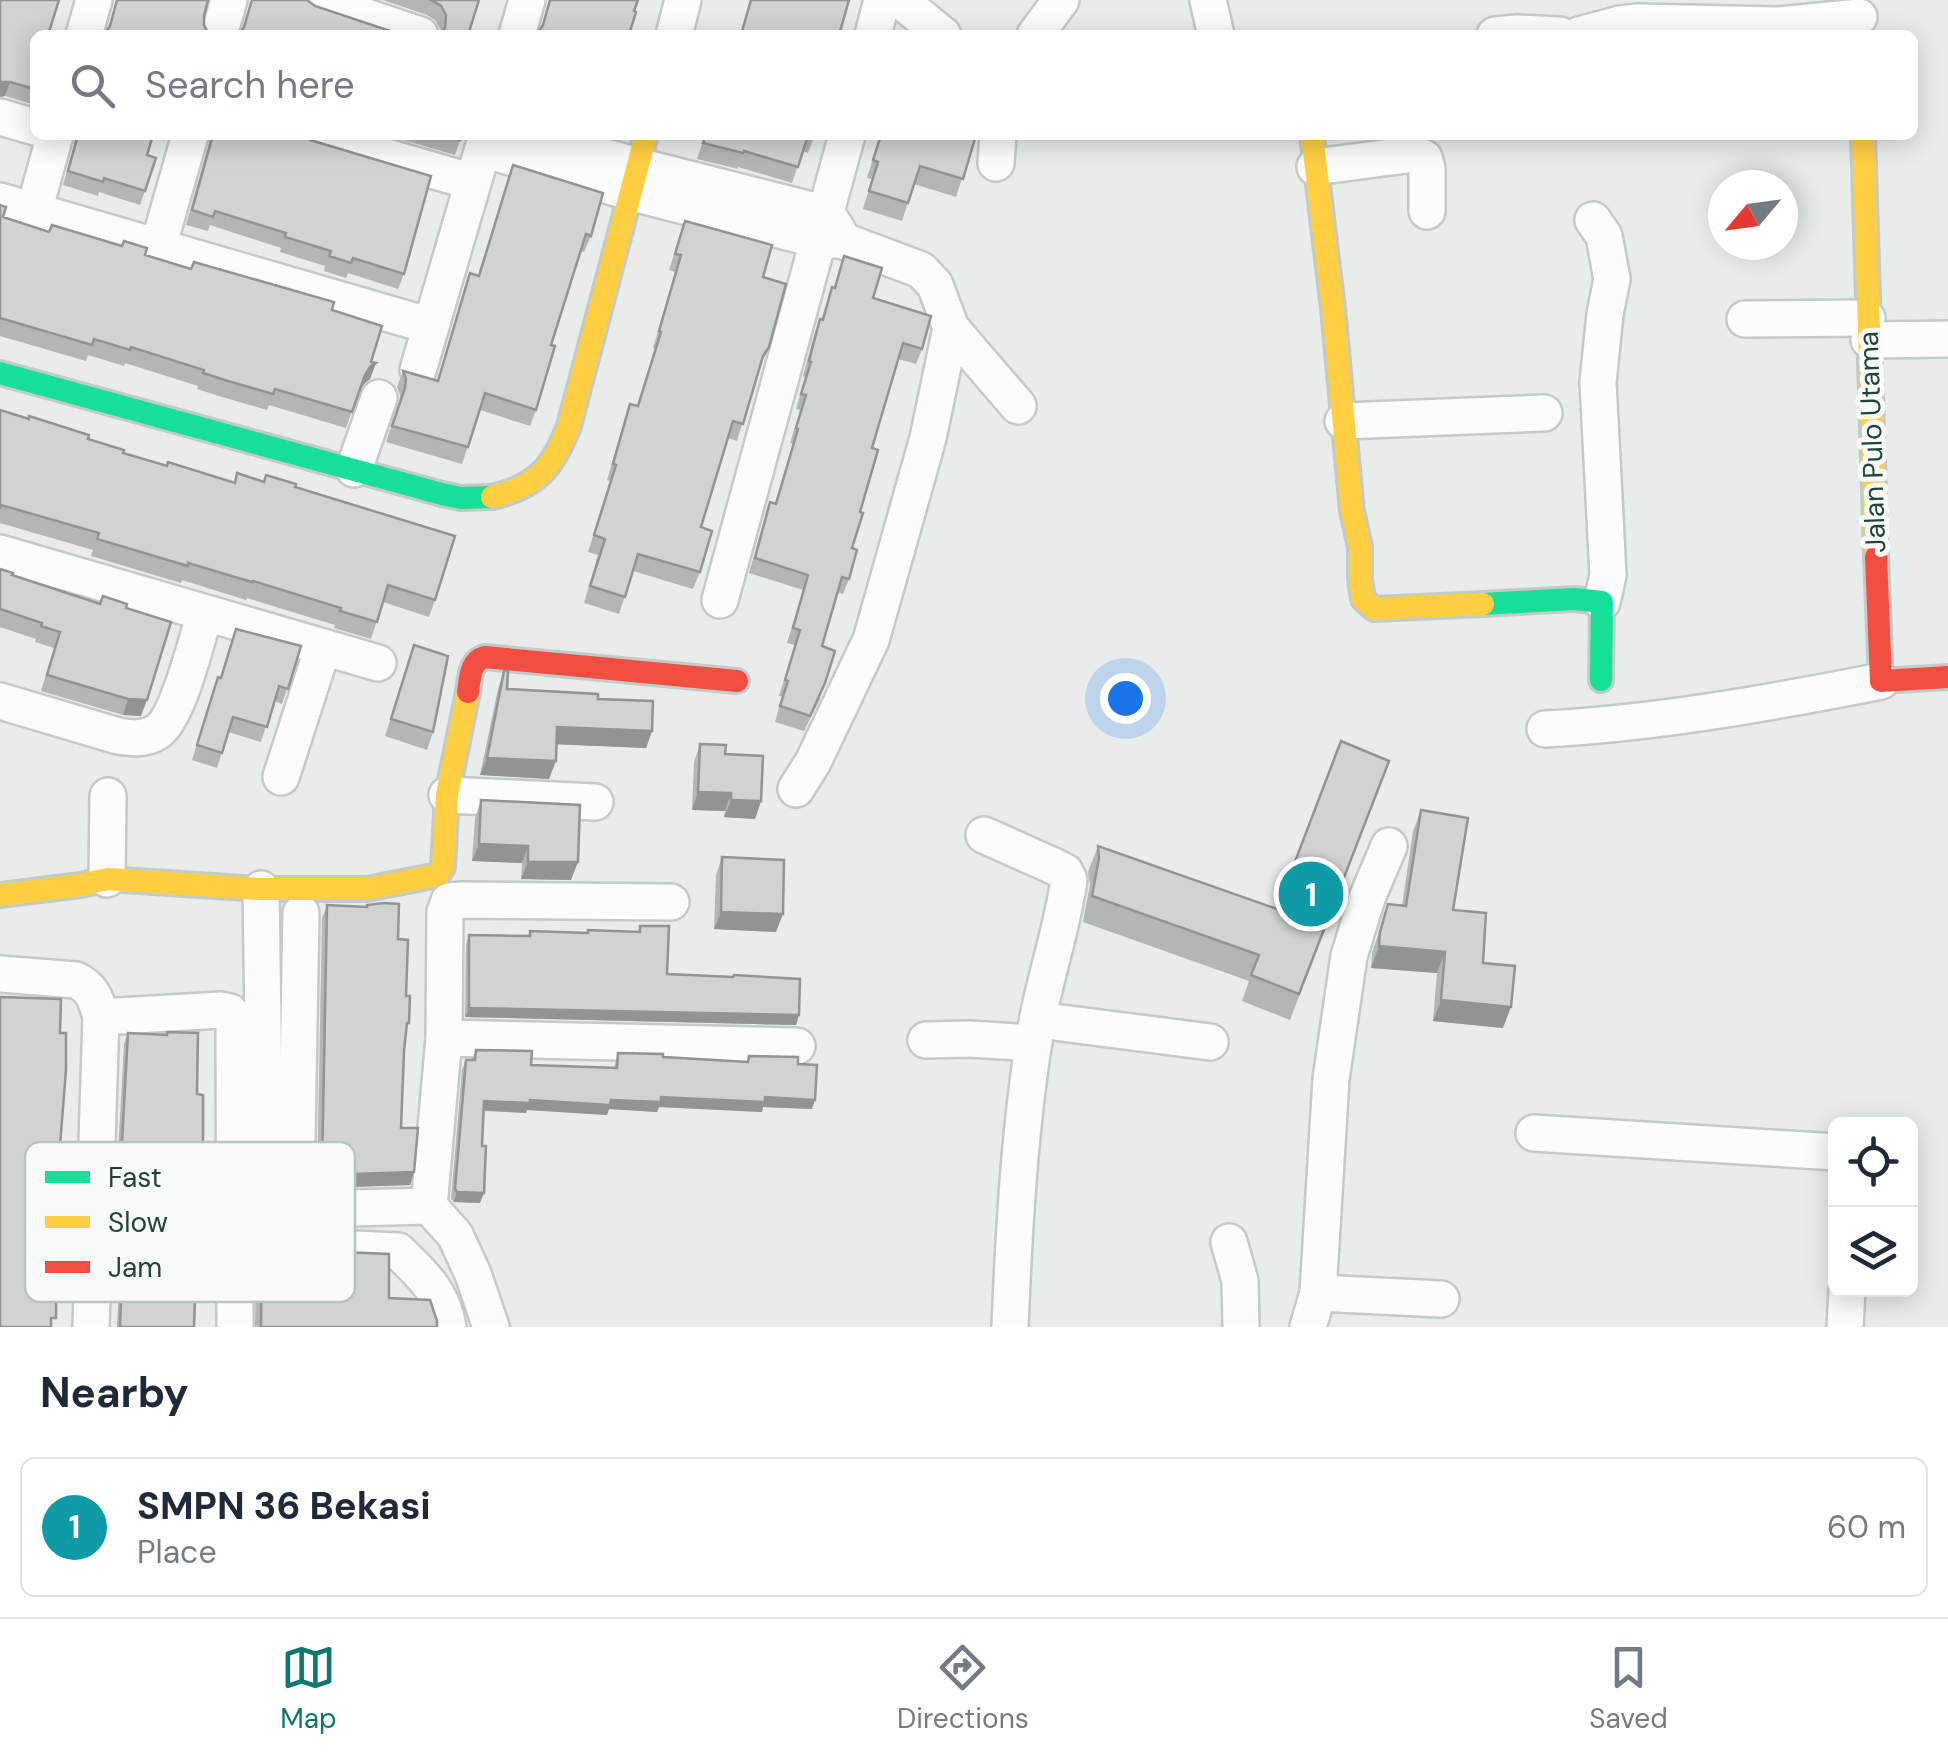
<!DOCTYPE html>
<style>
body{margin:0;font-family:"DM Sans",sans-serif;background:#f6f6f7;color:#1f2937}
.controls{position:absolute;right:30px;bottom:30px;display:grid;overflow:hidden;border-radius:15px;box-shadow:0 5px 25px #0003}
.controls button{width:90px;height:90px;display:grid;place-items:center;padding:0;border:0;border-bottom:2px solid #e0e1e3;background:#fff;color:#1f2937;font:50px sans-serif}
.compass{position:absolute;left:1708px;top:170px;width:90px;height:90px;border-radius:50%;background:#fff;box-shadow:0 5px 25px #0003;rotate:241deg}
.you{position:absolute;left:1125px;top:698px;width:35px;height:35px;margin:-25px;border:8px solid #fff;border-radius:50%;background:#1a73e8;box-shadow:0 0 0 15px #1a73e833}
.badge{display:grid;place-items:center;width:65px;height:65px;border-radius:50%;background:#0f766e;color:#fff;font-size:32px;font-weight:700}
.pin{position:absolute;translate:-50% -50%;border:5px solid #fff;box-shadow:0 2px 10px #0006}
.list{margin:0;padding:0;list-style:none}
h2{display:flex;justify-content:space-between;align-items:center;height:130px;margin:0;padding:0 40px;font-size:42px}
h2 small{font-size:32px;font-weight:400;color:#747a83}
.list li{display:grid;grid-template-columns:65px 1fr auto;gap:30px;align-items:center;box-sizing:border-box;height:140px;margin:0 20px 20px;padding:0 20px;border:2px solid #e0e1e3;border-radius:15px}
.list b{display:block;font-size:38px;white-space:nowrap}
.list p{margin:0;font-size:32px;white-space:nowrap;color:#747a83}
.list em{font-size:32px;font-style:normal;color:#747a83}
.icon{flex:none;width:55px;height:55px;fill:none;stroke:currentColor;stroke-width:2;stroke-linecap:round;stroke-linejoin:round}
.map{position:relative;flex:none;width:1948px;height:1327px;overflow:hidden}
.search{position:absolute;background:#fff;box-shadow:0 5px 25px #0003;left:30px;right:30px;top:30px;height:110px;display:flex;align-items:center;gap:25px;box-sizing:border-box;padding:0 35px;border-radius:15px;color:#747a83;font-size:38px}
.sheet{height:290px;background:#fff}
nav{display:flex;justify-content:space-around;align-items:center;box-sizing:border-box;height:140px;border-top:2px solid #e0e1e3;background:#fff;font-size:28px;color:#747a83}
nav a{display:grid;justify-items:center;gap:5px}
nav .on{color:#0f766e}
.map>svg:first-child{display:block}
</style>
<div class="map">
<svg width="1948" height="1327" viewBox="0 0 1948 1327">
<rect width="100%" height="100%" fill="#e8edeb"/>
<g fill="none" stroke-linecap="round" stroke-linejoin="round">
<defs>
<g id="street">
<polyline points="316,0 420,35"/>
<polyline points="900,0 943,35"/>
<polyline points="1208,0 1216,35"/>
<polyline points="84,35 94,0"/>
<polyline points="219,35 229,0"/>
<polyline points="517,35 527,0"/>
<polyline points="674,35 683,0"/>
<polyline points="873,35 882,0"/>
<polyline points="1035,35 1061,0"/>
<polyline points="1495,35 1517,33 1560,35"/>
<polyline points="1579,35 1620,24 1637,22 1778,25 1859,17"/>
<polyline points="0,117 35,127"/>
<polyline points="311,135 473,182"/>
<polyline points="528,135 638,166 827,214 838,231"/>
<polyline points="483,149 633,193 819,240 841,240 921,270 935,285 951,328 1018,406"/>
<polyline points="996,163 998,135"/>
<polyline points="1315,167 1414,154 1424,158 1427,168 1427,211"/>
<polyline points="0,201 431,326"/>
<polyline points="34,211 55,135"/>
<polyline points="1593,220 1604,236 1612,279 1605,314 1598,382 1608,575 1602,602"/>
<polyline points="158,247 190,135"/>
<polyline points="1745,319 1867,318"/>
<polyline points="1869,340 1948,339"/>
<polyline points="418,370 487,135"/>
<polyline points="1343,421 1544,413"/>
<polyline points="354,469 379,398"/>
<polyline points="0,553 378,663"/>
<polyline points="720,600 847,135"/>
<path d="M0,701L118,736C131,738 144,740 157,732C179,717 196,641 205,613"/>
<path d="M1545,729C1658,723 1769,703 1881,681"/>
<polyline points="281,777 323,647"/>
<polyline points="796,789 813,762 871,640 928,438 951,328"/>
<polyline points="447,795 595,802"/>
<path d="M984,835L1051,865L1065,872L1069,880C1062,928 1046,975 1037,1022C1020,1121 1014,1227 1010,1327"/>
<polyline points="107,879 108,796"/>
<path d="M261,889L266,1232L280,1244L290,1246L398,1251C422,1274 443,1293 448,1327"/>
<polyline points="301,913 296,1191 303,1203 311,1209 429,1206"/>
<path d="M0,974L76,980C93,988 96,1000 101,1017L91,1327"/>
<polyline points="101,1017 221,1010 230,1012 234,1018 235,1327"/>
<polyline points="1038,1020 1210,1042"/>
<polyline points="444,1038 797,1046"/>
<polyline points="926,1040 969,1039 1034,1043"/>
<polyline points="1534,1133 1836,1152"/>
<polyline points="1229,1242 1240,1281 1241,1327"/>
<polyline points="1318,1293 1331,1079 1349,956 1367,898 1389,846"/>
<polyline points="491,1327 473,1274 455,1235 429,1206 444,1038 445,912 449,901 462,900 671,902"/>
<polyline points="1308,1327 1318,1293 1441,1299"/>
<polyline points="1845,1327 1847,1290"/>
</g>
<g id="fast">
<polyline points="0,373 442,494 461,498 492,497"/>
<polyline points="1483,604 1574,599 1602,602 1601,680"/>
</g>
<g id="slow">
<polyline points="1312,135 1333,309 1352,511 1360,547 1360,579 1363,599 1374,609 1483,604"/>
<polyline points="1863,135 1876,557"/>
<path d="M492,497C537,487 553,467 569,426L646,135"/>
<polyline points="0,895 81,885 107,879 261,889 367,889 438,875 443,867 447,795 468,692"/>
</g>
<g id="jam">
<polyline points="1876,557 1881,681 1948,677"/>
<path d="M468,692C470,678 470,661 485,657L737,681"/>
</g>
</defs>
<!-- street casing -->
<use href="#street" stroke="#c5cac8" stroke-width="40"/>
<!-- fast casing -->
<use href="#fast" stroke="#c3cbc8" stroke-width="28"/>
<!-- slow casing -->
<use href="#slow" stroke="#c3cbc8" stroke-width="28"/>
<!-- jam casing -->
<use href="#jam" stroke="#c3cbc8" stroke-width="28"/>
<!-- street -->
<use href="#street" stroke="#fcfcfc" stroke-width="35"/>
<!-- fast -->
<use href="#fast" stroke="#16e098" stroke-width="22"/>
<!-- slow -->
<use href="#slow" stroke="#ffcf43" stroke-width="22"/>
<!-- jam -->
<use href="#jam" stroke="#f24e42" stroke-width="22"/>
</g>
<!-- wall -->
<g fill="#b2b6b5">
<polygon points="0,0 35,35 35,105 5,96 0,97"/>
<polygon points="383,0 479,0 440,35 441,30 435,20 427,15"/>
<polygon points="75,135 153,135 147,155 145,191 140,205 99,192 98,196 63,185 75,141"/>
<polygon points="211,135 301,135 404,274 398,289 348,273 346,278 324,271 325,266 280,252 281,248 210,225 208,231 186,225"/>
<polygon points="387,135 462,135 455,155"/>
<polygon points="705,135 815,135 808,153 803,151 792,183 738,167 738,169 697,159"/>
<polygon points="880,135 976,135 956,197 914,184 902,221 863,209 872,179 867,178"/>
<polygon points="513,165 591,236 584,252 580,251 551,345 536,410 530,426 480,410 462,464 386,442 399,404 400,395 397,387 403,371 437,381 464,289 470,273 478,275"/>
<polygon points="0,205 3,217 49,232 145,255 332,310 371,362 376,363 370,379 365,383 359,390 346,428 269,405 267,410 222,397 197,389 198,386 125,363 124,366 88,355 86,361 0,336"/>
<polygon points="685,221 763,277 769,347 759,369 737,441 728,438 701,527 700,572 693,589 633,571 619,614 584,603 598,555 588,552 610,481 607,480 624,421 630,404 637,406 655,348 653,348 675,272 669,270"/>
<polygon points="844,256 873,298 922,349 916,364 898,359 872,448 852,548 849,579 843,594 838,592 822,646 820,699 804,731 775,722 782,696 779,696 795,645 787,643 803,590 749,573 765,517 770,502 775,503 793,444 790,443 800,410 796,409 805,377 803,376 814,335 820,319 821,320 832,287 834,287"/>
<polygon points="0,410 88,439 123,453 167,466 234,482 264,481 295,487 435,600 429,617 383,602 371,639 334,628 335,625 247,598 246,600 182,580 181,583 91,556 93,550 0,523"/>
<polygon points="0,569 12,575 100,604 126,608 141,716 123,715 41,691 54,648 35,642 36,639 0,627"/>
<polygon points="414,645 433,732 427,750 385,736"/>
<polygon points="301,646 282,704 274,701 261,742 228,732 217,768 192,760 218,677 220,677"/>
<polygon points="504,671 507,689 598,699 652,731 646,748 556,744 549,779 480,775 498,689"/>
<polygon points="700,744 725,754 761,801 755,819 724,817 725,811 692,810 694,762"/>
<polygon points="1389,761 1290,1020 1242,1001 1249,981 1083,922 1090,884 1088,872 1098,846 1277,909"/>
<polygon points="481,800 571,880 521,879 522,863 472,861 475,818"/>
<polygon points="1421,810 1453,910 1483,963 1503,1028 1433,1021 1437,973 1371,968 1372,953 1388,904 1402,906 1413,831"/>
<polygon points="722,857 776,932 714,929 716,875"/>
<polygon points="327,905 398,939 406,1030 401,1128 414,1172 410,1185 319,1188 317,1185 322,918"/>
<polygon points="640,926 667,974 799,1015 796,1025 465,1017 466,944 469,935 528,936 530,931 587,933 638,932"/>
<polygon points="167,1032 195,1306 194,1327 117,1327 119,1283 115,1283 121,1171 117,1171 124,1044 128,1033 166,1035"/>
<polygon points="476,1050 531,1065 614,1067 618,1053 747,1062 749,1056 798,1064 812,1109 763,1107 762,1112 659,1107 657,1112 609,1109 607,1115 527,1110 526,1113 483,1111 480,1203 454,1202 451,1199 462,1070 466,1060 472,1060"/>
<polygon points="262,1245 389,1298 437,1327 255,1327 256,1263"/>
</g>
<!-- shaded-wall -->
<g fill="#919493">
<polygon points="0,82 10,82 5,96 0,97"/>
<polygon points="376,363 370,379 365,383 359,391 365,375 370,367"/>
<polygon points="128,699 147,700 141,716 123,715"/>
<polygon points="557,727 652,731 646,748 551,744"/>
<polygon points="487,758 556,761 549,779 480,775"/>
<polygon points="698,792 731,793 725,811 692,810"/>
<polygon points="731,800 761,801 755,819 724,817"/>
<polygon points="479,844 528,846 522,863 472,861"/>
<polygon points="528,862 578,862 571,880 521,879"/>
<polygon points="721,912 783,914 776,932 714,929"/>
<polygon points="1379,946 1445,952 1437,973 1371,968"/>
<polygon points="1441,1000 1511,1007 1503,1028 1433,1021"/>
<polygon points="469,1008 799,1015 796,1025 465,1017"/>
<polygon points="661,1097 765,1097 815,1100 812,1109 763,1107 762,1112 659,1107 657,1112 609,1109 607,1115 527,1110 526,1113 480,1110 484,1101 611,1100"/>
<polygon points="121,1160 125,1160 121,1171 117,1171"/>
<polygon points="414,1172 410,1185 319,1188 323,1175"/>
<polygon points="457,1192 484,1193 480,1203 454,1202"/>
<polygon points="119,1273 122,1273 119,1283 115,1283"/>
</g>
<!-- building -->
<g fill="#cfd4d2" stroke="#919493" stroke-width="2.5">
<polygon points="0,0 59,0 49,32 59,35 35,35 35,89 10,82 0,82"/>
<polygon points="117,0 208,0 204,16 204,25 209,35 104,35 110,26"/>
<polygon points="252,0 307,0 315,6 402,35 239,35 244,27"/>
<polygon points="431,0 479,0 468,35 440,35 445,28 446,15 441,6"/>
<polygon points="550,0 638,0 634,11 636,12 629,35 536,35 543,25"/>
<polygon points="751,0 849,0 839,35 741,35"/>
<polygon points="78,135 153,135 147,155 156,158 145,191 104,178 103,182 68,171"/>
<polygon points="213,135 301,135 310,140 431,176 404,274 353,258 351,263 329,256 331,251 285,237 286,233 215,211 213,217 192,210"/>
<polygon points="443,135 462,135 460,140"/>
<polygon points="706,135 808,135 798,167 744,151 743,153 703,143"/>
<polygon points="881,135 976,135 963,179 920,166 908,203 869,191 878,162 873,160"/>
<polygon points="513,165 603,193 591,236 586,234 551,345 555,346 536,410 485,393 468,447 392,426 405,388 406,379 403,371 438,381 470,273 479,276"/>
<polygon points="0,205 6,207 3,217 49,232 52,225 122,246 124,241 147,248 145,255 191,269 194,262 334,302 332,310 382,326 371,362 376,363 370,367 365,375 352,412 275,389 273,394 228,381 203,373 204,370 131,347 130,350 94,339 92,345 0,318"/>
<polygon points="685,221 772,245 763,277 786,284 769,347 763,356 743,424 733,421 701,527 712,531 700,572 638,554 625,597 590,586 605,539 594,535 616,465 613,464 630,404 638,406 661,332 659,331 681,255 675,254"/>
<polygon points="844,256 882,268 873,298 931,316 922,349 903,343 872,448 878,450 860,512 863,513 852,548 857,550 849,579 842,577 822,646 835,651 825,683 810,716 780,706 788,681 785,680 800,630 793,628 808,575 755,558 770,502 776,504 798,429 796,428 806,395 801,394 811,362 809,361 820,319 823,320 832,287 835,288"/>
<polygon points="0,410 29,419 29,416 89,435 88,439 124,450 123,453 167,466 168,462 235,483 237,473 264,482 266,475 296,484 295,487 455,536 435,600 388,585 377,622 340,611 341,608 253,581 252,582 188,563 188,566 97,539 99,533 1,505 0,509"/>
<polygon points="0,569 13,573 12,575 100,604 103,596 127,604 126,608 171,622 147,700 128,699 47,675 60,632 41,626 42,623 0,609"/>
<polygon points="236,629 301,646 288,689 279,686 267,727 233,717 222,753 197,745 218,677 221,678"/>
<polygon points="414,645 448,656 433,732 391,719"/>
<polygon points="504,671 508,671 507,689 598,694 598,699 653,701 652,731 557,727 556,761 487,758"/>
<polygon points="1341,741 1389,761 1299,994 1251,975 1259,955 1092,896 1099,858 1098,846 1277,909"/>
<polygon points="700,744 726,745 725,754 763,756 761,801 731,800 731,793 698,792"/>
<polygon points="481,800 580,805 578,862 528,862 528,846 479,844"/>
<polygon points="1421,810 1468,818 1453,910 1486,913 1483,963 1515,966 1511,1007 1441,1000 1445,952 1379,946 1380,932 1388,904 1406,906"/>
<polygon points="722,857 784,860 783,914 721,912"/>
<polygon points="384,903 399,904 398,939 408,940 406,996 410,996 409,1023 407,1023 404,1051 401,1128 418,1128 414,1172 323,1175 322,1172 327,905 367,907 367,905"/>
<polygon points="640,926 669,926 667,974 733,977 734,975 800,979 799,1015 469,1008 469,935 530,936 530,931 588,933 588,930 640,932"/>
<polygon points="0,997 61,999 60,1033 66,1033 66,1070 59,1158 56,1158 53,1242 57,1242 56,1318 51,1318 51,1327 0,1327"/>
<polygon points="167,1032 198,1033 197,1094 203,1095 203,1138 198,1297 195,1297 194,1327 120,1327 122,1273 119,1273 125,1160 121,1160 128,1033 167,1035"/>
<polygon points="476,1050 532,1051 531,1065 617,1068 618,1053 663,1054 663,1057 748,1062 749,1056 798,1057 798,1064 817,1065 815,1100 765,1097 765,1102 661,1097 661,1102 611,1100 610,1105 530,1100 530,1103 484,1101 482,1146 486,1146 484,1193 457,1192 455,1189 466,1060 475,1060"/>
<polygon points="262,1245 295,1250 389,1254 389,1298 430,1300 437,1321 437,1327 261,1327"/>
</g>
<g text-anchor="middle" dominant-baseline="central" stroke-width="10" stroke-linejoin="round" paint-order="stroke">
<!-- street labels -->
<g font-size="28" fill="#24423a" stroke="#f7fbf9">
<text transform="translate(1872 442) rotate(-92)">Jalan Pulo Utama</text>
</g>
</g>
<!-- legend -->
<rect x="25" y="1142" width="330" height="160" rx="15" fill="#f7fbf9" stroke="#b8c4c0" stroke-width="2.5"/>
<rect x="45" y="1171" width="45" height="12" fill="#16e098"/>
<rect x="45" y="1216" width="45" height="12" fill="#ffcf43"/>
<rect x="45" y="1261" width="45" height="12" fill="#f24e42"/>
<g font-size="28" fill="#24423a">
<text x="108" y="1187">Fast</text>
<text x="108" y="1232">Slow</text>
<text x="108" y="1277">Jam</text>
</g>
</svg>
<div class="controls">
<button><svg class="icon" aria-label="locate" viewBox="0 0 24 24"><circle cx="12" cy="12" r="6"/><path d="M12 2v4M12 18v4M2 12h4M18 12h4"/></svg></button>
<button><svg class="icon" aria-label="layers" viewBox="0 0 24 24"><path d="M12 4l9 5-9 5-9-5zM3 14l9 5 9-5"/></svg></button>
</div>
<svg class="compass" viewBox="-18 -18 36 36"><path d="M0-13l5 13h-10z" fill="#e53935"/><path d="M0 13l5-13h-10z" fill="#747a83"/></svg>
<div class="you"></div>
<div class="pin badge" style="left:1311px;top:894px;background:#0f9aa8">1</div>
<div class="search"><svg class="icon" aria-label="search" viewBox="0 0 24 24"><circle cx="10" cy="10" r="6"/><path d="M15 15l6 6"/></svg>Search here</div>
</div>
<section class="sheet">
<h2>Nearby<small></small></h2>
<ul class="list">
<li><span class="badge" style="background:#0f9aa8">1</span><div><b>SMPN 36 Bekasi</b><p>Place</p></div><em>60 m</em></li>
</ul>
</section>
<nav>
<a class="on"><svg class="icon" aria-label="map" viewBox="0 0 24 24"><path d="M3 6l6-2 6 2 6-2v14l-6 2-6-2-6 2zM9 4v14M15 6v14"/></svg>Map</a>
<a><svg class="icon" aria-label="directions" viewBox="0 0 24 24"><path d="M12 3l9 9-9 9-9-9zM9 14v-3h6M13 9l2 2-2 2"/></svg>Directions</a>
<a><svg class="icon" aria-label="saved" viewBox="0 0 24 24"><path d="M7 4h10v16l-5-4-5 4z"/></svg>Saved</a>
</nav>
